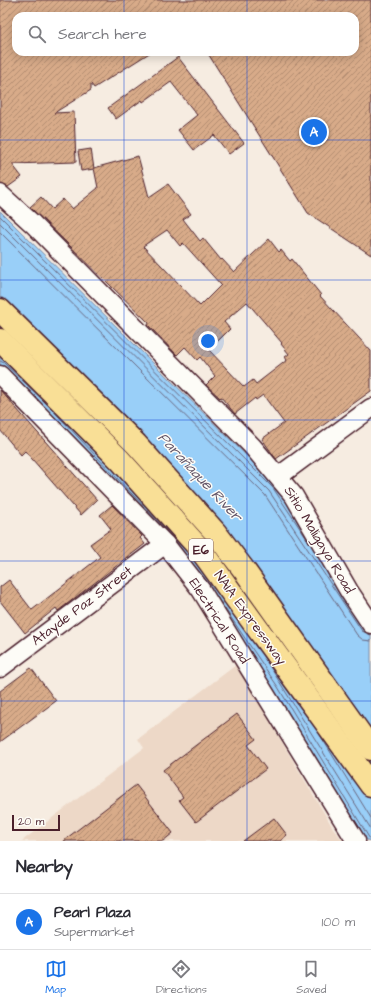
<!DOCTYPE html>
<meta charset="utf-8">
<style>
body{margin:0;font-family:"Architects Daughter",sans-serif;background:#f2f2f3;color:#2b2b33}
.scale{position:absolute;left:12px;bottom:10px;width:48px;box-sizing:border-box;padding-left:4px;border:2px solid #4a1f2b;border-top:0;font-size:11px;line-height:14px;white-space:nowrap;color:#4a1f2b;-webkit-text-stroke:3px #fdfcf7;paint-order:stroke}
.you{position:absolute;left:208px;top:341px;width:14px;height:14px;margin:-10px;border:3px solid #fff;border-radius:50%;background:#1a73e8;box-shadow:0 0 0 6px #1a73e833}
.badge{display:grid;place-items:center;width:26px;height:26px;border-radius:50%;background:#1a73e8;color:#fff;font-size:13px;font-weight:700}
.pin{position:absolute;translate:-50% -50%;border:2px solid #fff;box-shadow:0 1px 4px #0006}
.list{margin:0;padding:0;list-style:none}
h2{display:flex;justify-content:space-between;align-items:center;height:52px;margin:0;padding:0 16px;font-size:17px}
h2 small{font-size:13px;font-weight:400;color:#7c7c81}
.list li{display:grid;grid-template-columns:26px 1fr auto;gap:12px;align-items:center;box-sizing:border-box;height:56px;padding:0 16px;border-top:1px solid #e1e1e2}
.list b{display:block;font-size:15px;white-space:nowrap}
.list p{margin:0;font-size:13px;white-space:nowrap;color:#7c7c81}
.list em{font-size:13px;font-style:normal;color:#7c7c81}
.icon{flex:none;width:22px;height:22px;fill:none;stroke:currentColor;stroke-width:2;stroke-linecap:round;stroke-linejoin:round}
.map{position:relative;flex:none;width:371px;height:841px;overflow:hidden}
.search{position:absolute;background:#fff;box-shadow:0 2px 10px #0003;left:12px;right:12px;top:12px;height:44px;display:flex;align-items:center;gap:10px;box-sizing:border-box;padding:0 14px;border-radius:12px;color:#7c7c81;font-size:15px}
.sheet{height:108px;background:#fff}
nav{display:flex;justify-content:space-around;align-items:center;box-sizing:border-box;height:56px;border-top:1px solid #e1e1e2;background:#fff;font-size:11px;color:#7c7c81}
nav a{display:grid;justify-items:center;gap:2px}
nav .on{color:#1a73e8}
.map>svg:first-child{display:block}
</style>
<div class="map">
<svg width="371" height="841" viewBox="0 0 371 841">
<defs>
<pattern id="building-hatch" width="6" height="6" patternUnits="userSpaceOnUse"><rect width="6" height="6" fill="#d8ab89"/><path d="M-1 1l2-2M0 6l6-6M5 7l2-2" fill="none" stroke="#b18b70"/></pattern>
</defs>
<rect width="100%" height="100%" fill="#f6ece1"/>
<filter id="ink" filterUnits="userSpaceOnUse"><feTurbulence type="fractalNoise" baseFrequency=".025" numOctaves="2"/><feDisplacementMap in="SourceGraphic" scale="8" xChannelSelector="R" yChannelSelector="G"/><feConvolveMatrix kernelMatrix="1 2 1 2 8 2 1 2 1" color-interpolation-filters="sRGB"/></filter>
<g filter="url(#ink)">
<!-- built -->
<polygon fill="#edd8c7" points="236,665 333,828 343,841 22,841 144,748 138,739"/>
<!-- water -->
<polygon fill="#99cff8" stroke="#7989a6" points="0,211 276,485 371,629 371,841 367,840 274,689 183,553 41,404 0,364"/>
<g fill="none" stroke-linecap="round" stroke-linejoin="round">
<!-- shore -->
<g stroke="#6a657d" stroke-width="1">
<polyline points="0,216 273,488 311,545"/>
<polyline points="0,223 269,491 362,631 371,635"/>
<polyline points="0,232 265,495 357,635 363,640 371,641"/>
<polyline points="0,361 4,363 44,401 167,531"/>
<polyline points="213,591 278,687 371,841"/>
<polyline points="264,657 371,829"/>
<polyline points="320,735 371,818"/>
</g>
</g>
<!-- building -->
<g fill="url(#building-hatch)" stroke="#4a1f2b" fill-rule="evenodd">
<polygon points="0,0 371,0 371,255 308,213 207,52 355,52 355,16 16,16 16,52 151,52 94,88 91,84 91,90 54,113 74,112 76,162 12,164 22,177 8,187 0,184"/>
<polygon points="178,57 244,143 229,154 214,135 194,150 178,130 197,115 171,82 143,102 142,100 116,119 108,108"/>
<polygon points="91,149 94,169 81,171 78,151"/>
<path d="M138,156L149,197L168,184L191,214L183,219L200,241L203,238L221,260L222,259L234,272L269,239L279,252L281,250L290,261L292,259L321,295L320,296L371,351V391L276,459L262,439L284,423L263,395L256,400L255,398L235,414L221,397L220,398L206,385L215,376L200,357L197,360L185,347L177,355L148,325L149,323L30,207L41,197L52,209L63,199L72,209L98,188L94,168ZM167,230L180,246L183,243L221,285L200,306L143,246ZM247,302L282,343L281,344L289,354L285,357L287,360L256,384L253,380L244,387L209,350L230,329L224,322Z"/>
<polygon points="0,390 97,500 81,515 25,451 21,455 0,430"/>
<polygon points="112,505 142,536 140,538 145,544 58,611 56,608 25,633 0,601 0,587 9,580 32,610 100,557 90,544 111,529 100,515"/>
<polygon points="31,668 56,701 0,742 0,691"/>
<polygon points="237,714 256,739 248,745 266,769 196,822 179,800 183,797 163,770"/>
<polygon points="136,785 173,833 163,841 63,841"/>
<polygon points="274,818 287,835 280,841 243,841"/>
</g>
<g fill="none" stroke-linecap="round" stroke-linejoin="round">
<defs>
<g id="minor">
<polyline points="0,194 33,224 252,446 294,496 349,591 371,624"/>
<polyline points="0,375 165,544 201,590 356,841"/>
<polyline points="279,476 371,408"/>
<polyline points="0,668 165,544"/>
</g>
<g id="motorway">
<polyline points="0,310 136,444 215,532 244,570 371,749"/>
<polyline points="0,340 120,460 200,549 371,785"/>
</g>
</defs>
<!-- minor casing -->
<use href="#minor" stroke="#4a1f2b" stroke-width="21"/>
<!-- motorway casing -->
<use href="#motorway" stroke="#4a1f2b" stroke-width="25"/>
<!-- minor -->
<use href="#minor" stroke="#fdfcf7" stroke-width="18"/>
<!-- motorway -->
<use href="#motorway" stroke="#f9df96" stroke-width="22"/>
</g>
</g>
<!-- grid -->
<path fill="none" stroke="#1d4ed8" stroke-width="1" stroke-opacity="0.55" d="M124,0V16M247,0V16M124,52V841M247,52V841M0,140H371M0,280H371M0,420H371M0,561H371M0,701H371"/>
<g text-anchor="middle" dominant-baseline="central" stroke-width="3" stroke-linejoin="round" paint-order="stroke">
<!-- shield labels -->
<rect fill="#fdfcf7" stroke="#806168" stroke-width="1" x="189" y="539" width="24" height="22" rx="3"/>
<g font-size="13" font-weight="bold" fill="#4a1f2b">
<text x="201" y="550">E6</text>
</g>
<!-- street labels -->
<g font-size="14" fill="#4a1f2b" stroke="#fdfcf7">
<text transform="translate(319 540) rotate(59)">Sitio Maligaya Road</text>
<text transform="translate(82 606) rotate(-37)">Atayde Paz Street</text>
<text transform="translate(250 618) rotate(54)">NAIA Expressway</text>
<text transform="translate(219 621) rotate(57)">Electrical Road</text>
</g>
<!-- water labels -->
<g font-size="15" font-style="italic" fill="#625468" stroke="#fdfcf7">
<text transform="translate(200 477) rotate(47)">Parañaque River</text>
</g>
</g>
</svg>
<div class="scale">20 m</div>
<div class="you"></div>
<div class="pin badge" style="left:314px;top:132px">A</div>
<div class="search"><svg class="icon" aria-label="search" viewBox="0 0 24 24"><circle cx="10" cy="10" r="6"/><path d="M15 15l6 6"/></svg>Search here</div>
</div>
<section class="sheet">
<h2>Nearby<small></small></h2>
<ul class="list">
<li><span class="badge">A</span><div><b>Pearl Plaza</b><p>Supermarket</p></div><em>100 m</em></li>
</ul>
</section>
<nav>
<a class="on"><svg class="icon" aria-label="map" viewBox="0 0 24 24"><path d="M3 6l6-2 6 2 6-2v14l-6 2-6-2-6 2zM9 4v14M15 6v14"/></svg>Map</a>
<a><svg class="icon" aria-label="directions" viewBox="0 0 24 24"><path d="M12 3l9 9-9 9-9-9zM9 14v-3h6M13 9l2 2-2 2"/></svg>Directions</a>
<a><svg class="icon" aria-label="saved" viewBox="0 0 24 24"><path d="M7 4h10v16l-5-4-5 4z"/></svg>Saved</a>
</nav>
